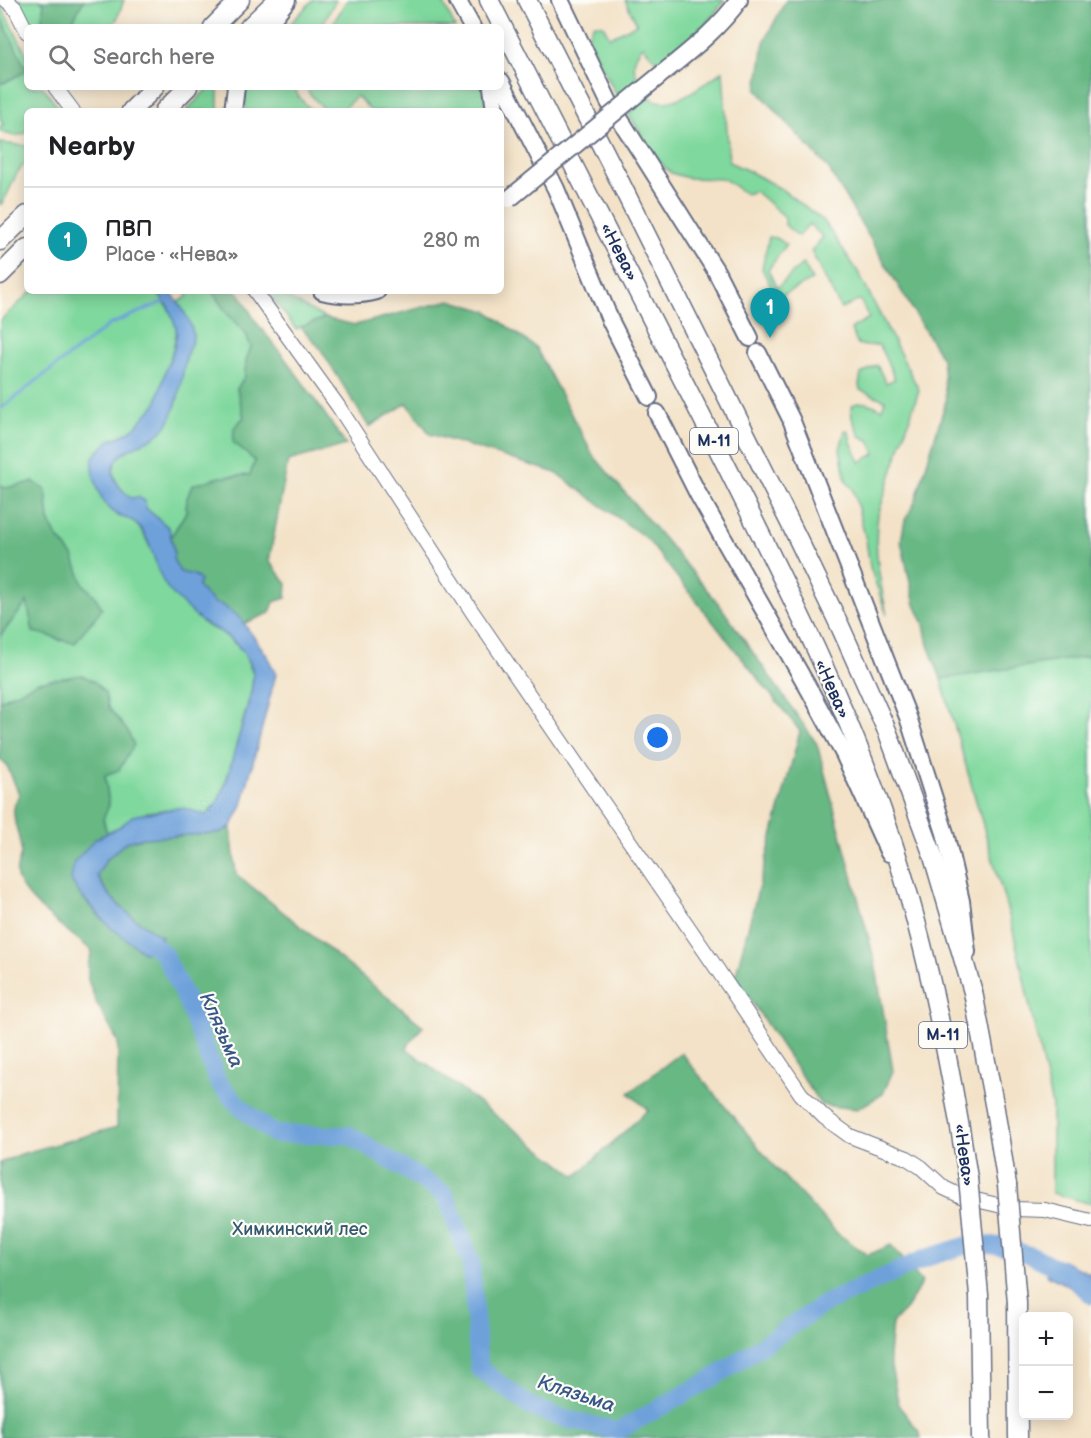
<!DOCTYPE html>
<meta charset="utf-8">
<style>
body{margin:0;font-family:"Balsamiq Sans",sans-serif;background:#f6f6f6;color:#202124}
.controls{position:absolute;right:18px;bottom:18px;display:grid;overflow:hidden;border-radius:9px;box-shadow:0 3px 15px #0003}
.controls button{width:54px;height:54px;display:grid;place-items:center;padding:0;border:0;border-bottom:2px solid #e0e0e0;background:#fff;color:#202124;font:30px sans-serif}
.you{position:absolute;left:658px;top:738px;width:21px;height:21px;margin:-15px;border:4px solid #fff;border-radius:50%;background:#1a73e8;box-shadow:0 0 0 9px #1a73e833}
.badge{display:grid;place-items:center;width:39px;height:39px;border-radius:50%;background:#c8321e;color:#fff;font-size:20px;font-weight:700}
.pin{position:absolute;translate:-50% -50px;filter:drop-shadow(0 2px 3px #0008)}
.pin::after{content:'';position:absolute;top:32px;width:21px;height:18px;background:inherit;clip-path:polygon(0 0,100% 0,50% 100%)}
.list{margin:0;padding:0;list-style:none}
h2{display:flex;justify-content:space-between;align-items:center;height:78px;margin:0;padding:0 24px;font-size:26px}
h2 small{font-size:20px;font-weight:400;color:#757577}
.list li{display:grid;grid-template-columns:39px 1fr auto;gap:18px;align-items:center;box-sizing:border-box;height:108px;padding:0 24px;border-top:2px solid #e0e0e0}
.list b{display:block;font-size:22px;white-space:nowrap}
.list p{margin:0;font-size:20px;white-space:nowrap;color:#757577}
.list em{font-size:20px;font-style:normal;color:#757577}
.icon{flex:none;width:33px;height:33px;fill:none;stroke:currentColor;stroke-width:2;stroke-linecap:round;stroke-linejoin:round}
.map{position:relative;flex:none;width:1091px;height:1438px;overflow:hidden}
.search{position:absolute;background:#fff;box-shadow:0 3px 15px #0003;left:24px;top:24px;width:480px;height:66px;display:flex;align-items:center;gap:15px;box-sizing:border-box;padding:0 21px;border-radius:9px;color:#757577;font-size:22px}
.panel{position:absolute;background:#fff;box-shadow:0 3px 15px #0003;left:24px;top:108px;width:480px;height:186px;border-radius:9px}
.map>svg:first-child{display:block}
</style>
<div class="map">
<svg width="1091" height="1438" viewBox="0 0 1091 1438">
<rect width="100%" height="100%" fill="#fdfcf7"/>
<filter id="ink" filterUnits="userSpaceOnUse"><feTurbulence type="fractalNoise" baseFrequency=".0167" numOctaves="2"/><feDisplacementMap in="SourceGraphic" scale="12" xChannelSelector="R" yChannelSelector="G"/><feConvolveMatrix kernelMatrix="1 2 1 2 8 2 1 2 1" color-interpolation-filters="sRGB"/></filter>
<filter id="wash" filterUnits="userSpaceOnUse"><feTurbulence type="fractalNoise" baseFrequency=".008" numOctaves="4" result="noise"/><feDisplacementMap in="SourceGraphic" scale="24" xChannelSelector="R" yChannelSelector="G"/><feGaussianBlur stdDeviation="1.35" result="paint"/><feColorMatrix in="noise" values="0 0 0 0 0 0 0 0 0 0 0 0 0 0 0 0 0 1.4 0 .05"/><feComposite in="paint" operator="in"/></filter>
<g filter="url(#wash)">
<rect width="100%" height="100%" fill="#f3e2c7"/>
<!-- green -->
<g fill="#7fd89d" stroke="#4d847e" stroke-width="1.5">
<polygon points="14,0 41,0 44,3 41,27 29,27"/>
<polygon points="84,0 124,0 117,19 110,27 69,27"/>
<polygon points="313,0 336,0 321,27 287,27"/>
<polygon points="347,0 442,0 455,27 331,27"/>
<path d="M625,0H724C708,27 683,45 658,63L643,46C633,57 631,67 639,80L618,97L589,43V33L594,24L603,25L610,37L637,24Z"/>
<polygon points="0,4 27,55 27,87 43,87 61,111 27,111 27,133 15,136 0,132 0,126 3,125 0,118 0,83 4,83 26,71 0,15"/>
<path d="M723,71L729,162L751,172L781,189L824,221L858,272L919,390L878,515C873,550 880,581 887,615L870,567L866,540L853,489L846,481L840,449L845,430L849,432L851,442L860,462L875,454L869,440L860,436L852,418L851,407C860,398 872,405 882,409L885,400L860,390L859,385L861,374L877,365L886,383L895,379L879,345L865,346L858,344L851,330L852,328L869,318L860,300L841,309L811,251L823,237L809,224L798,236L785,225V217L755,191L746,194L724,179L688,178L671,173L657,159L628,114L649,96C668,115 706,82 723,71Z"/>
<polygon points="209,87 218,87 218,111 186,111"/>
<polygon points="245,87 295,87 298,96 312,111 245,111"/>
<polygon points="307,87 482,87 488,111 371,111 357,96 340,111 326,111 309,93"/>
<path d="M0,143L27,146V163C12,172 12,193 0,205Z"/>
<polygon points="769,237 777,238 786,245 768,270 777,288 803,263 812,280 777,298 762,269"/>
<path d="M32,291H156C165,302 173,313 176,327C178,336 160,397 155,406C150,413 142,420 136,426C125,437 111,438 98,451L95,479L104,500L118,516L132,520L142,531L174,595L207,626L221,632L243,651L253,674L252,689L225,785L216,805L206,815L177,808L147,812L107,833L103,819L109,805L105,775L128,732L108,707L105,693L11,694L0,701V636L28,601L33,632L48,634L61,641L82,631L94,620V595L83,584L73,556L55,534L49,520L46,491L34,482L6,488L0,487V321Z"/>
<path d="M186,291H212L226,312L246,334L251,347L246,361L245,376L237,389L244,417L234,428L255,461L250,475L220,477L187,498L186,512L171,537L169,528C153,514 119,497 114,475C108,451 157,435 169,419C180,405 182,370 187,352C189,347 193,341 193,335C191,324 184,312 177,303L187,297Z"/>
<polygon points="267,291 280,291 284,296 325,318 296,329"/>
<polygon points="1091,656 1091,1204 1052,1193 1052,1106 1012,926 941,679"/>
</g>
<!-- forest -->
<g fill="#67b884" stroke="#417471" stroke-width="1.5">
<polygon points="41,0 84,0 69,27 41,27 44,3"/>
<polygon points="786,0 1091,0 1091,656 941,679 928,645 924,624 915,605 901,541 905,520 915,502 946,401 942,359 828,168 757,90 764,42"/>
<polygon points="0,15 27,71 3,83 0,83"/>
<path d="M212,291H237C247,302 250,315 259,326C291,364 318,404 346,445L288,461L269,561L287,584L286,598L274,602L270,613L243,624L240,618L222,605L214,603L180,572L173,559L174,552L171,537L186,512L187,498L192,485L220,477L250,475L255,461L233,442L234,428L244,417L237,389L245,376L246,361L251,347L246,334L226,312Z"/>
<polygon points="450,300 487,311 536,348 593,455 719,604 817,744 875,962 893,1071 883,1094 857,1109 821,1105 735,977 800,731 646,538 556,473 430,434 407,403 369,427 320,348 301,327 325,318 355,325"/>
<path d="M34,482L46,491L49,520L55,534L73,556L83,584L94,595L102,608C93,621 83,630 75,643C60,641 48,634 33,632L27,602L0,636V487L6,488Z"/>
<path d="M82,675L95,682L105,693L108,707L128,732L134,745L119,770L105,775L109,805L103,819L107,833L94,840L71,880C89,913 117,931 145,953L162,937C137,921 110,903 97,875L106,860L126,842L142,838L220,833L231,828L236,874L423,1026L406,1048L576,1176L648,1110L629,1093L681,1053L773,1165L837,1233L868,1255L891,1245L922,1282L906,1309L892,1323L889,1357L899,1406L920,1433L921,1438H0V1163L21,1154L117,1127L118,1042L96,1002L88,980V965L92,951C72,933 28,904 18,880C13,868 22,860 21,849C20,836 12,820 14,807C15,803 18,798 19,794L7,766L0,759V701L38,682Z"/>
</g>
<!-- water -->
<g fill="#6ea1da" stroke="#44689c" stroke-width="1.5">
<path d="M156,291H171C179,305 192,320 193,336C193,342 189,348 187,353C181,376 179,415 161,432C148,444 123,447 115,463C108,477 121,490 131,498L138,497L145,501L146,508L169,528L174,552L173,559L180,572L194,575L200,580L198,587L214,603L222,605L240,618L266,654L276,674L242,805L232,826L220,833L142,838L126,842L106,860L97,875C109,903 137,921 162,937L145,953L109,926L79,893L71,880L74,862L94,840L121,826L132,816L177,808H184L206,815C224,801 229,771 235,750C240,731 254,692 253,674C251,656 235,641 221,632C214,627 207,626 201,621C192,613 167,591 163,581C155,565 152,545 142,530C132,516 127,521 116,514C99,503 91,475 93,457L109,441L129,432L135,427L156,404L166,369L174,349L177,334L176,327L168,306Z"/>
<polygon points="1048,1257 1061,1260 1091,1274 1091,1304 1070,1287 1047,1275"/>
</g>
<g fill="none" stroke-linecap="round" stroke-linejoin="round">
<!-- stream -->
<polyline stroke="#6ea1da" stroke-width="3" points="0,409 109,325 168,300"/>
<!-- river -->
<polyline stroke="#6ea1da" stroke-width="18" points="135,930 164,954 187,1002 218,1082 240,1107 274,1134 349,1135 445,1194 471,1262 479,1368 531,1407 566,1419 618,1431 713,1378 824,1304 926,1258 971,1244 1000,1246 1033,1256 1069,1274 1091,1294"/>
</g>
</g>
<g filter="url(#ink)">
<g fill="none" stroke-linecap="round" stroke-linejoin="round">
<defs>
<g id="secondary">
<polyline points="6,0 15,8 27,32"/>
<polyline points="55,87 73,111"/>
<polyline points="255,291 338,406 473,613 713,963 801,1094 824,1117 850,1136 907,1158 921,1167 944,1188 963,1197 1015,1209 1045,1210 1091,1221"/>
</g>
<g id="primary">
<polyline points="457,0 472,27"/>
<polyline points="560,0 609,102 716,271 750,338"/>
<polyline points="266,27 287,0"/>
<path d="M658,77C687,53 717,31 739,0"/>
<polyline points="501,81 556,189 611,322 649,397"/>
<polyline points="492,87 495,111"/>
<polyline points="233,111 236,87"/>
<path d="M322,291C342,296 358,296 377,291"/>
<polyline points="758,353 791,419 908,717 945,833 961,901 967,952"/>
<polyline points="657,413 698,494 810,691 844,754 889,853"/>
</g>
<g id="highway">
<path d="M489,0C565,147 640,294 714,441C777,567 843,694 888,828C926,941 950,1060 968,1178"/>
<polyline points="527,0 616,174 796,535 840,626 888,733 932,853 973,992 995,1109 1007,1185"/>
<polyline points="213,27 240,0"/>
<polyline points="249,27 277,0"/>
<polyline points="131,111 155,87"/>
<polyline points="164,111 188,87"/>
<polyline points="0,241 27,215"/>
<polyline points="0,275 27,248"/>
<polyline points="979,1295 981,1438"/>
<polyline points="1017,1303 1018,1438"/>
</g>
</defs>
<!-- secondary casing -->
<use href="#secondary" stroke="#676e83" stroke-width="16"/>
<!-- primary casing -->
<use href="#primary" stroke="#676e83" stroke-width="20"/>
<!-- highway casing -->
<use href="#highway" stroke="#676e83" stroke-width="21"/>
<!-- secondary -->
<use href="#secondary" stroke="#fff" stroke-width="14"/>
<!-- primary -->
<use href="#primary" stroke="#fff" stroke-width="16"/>
<!-- highway -->
<use href="#highway" stroke="#fff" stroke-width="18"/>
<defs>
<polyline id="primary-bridge" points="509,199 658,77"/>
<g id="highway-bridge">
<polyline points="968,1178 979,1295"/>
<polyline points="1007,1185 1017,1303"/>
</g>
</defs>
<!-- primary-bridge casing -->
<use href="#primary-bridge" stroke="#676e83" stroke-width="20" stroke-linecap="butt"/>
<!-- highway-bridge casing -->
<use href="#highway-bridge" stroke="#676e83" stroke-width="21" stroke-linecap="butt"/>
<!-- primary-bridge -->
<use href="#primary-bridge" stroke="#fff" stroke-width="16"/>
<!-- highway-bridge -->
<use href="#highway-bridge" stroke="#fff" stroke-width="18"/>
</g>
</g>
<g text-anchor="middle" dominant-baseline="central" stroke-width="4.5" stroke-linejoin="round" paint-order="stroke">
<!-- shield labels -->
<g fill="#fdfcf7" stroke="#5f6c8c" stroke-width="1.5">
<rect x="690" y="428" width="48" height="26" rx="4.5"/>
<rect x="919" y="1022" width="48" height="26" rx="4.5"/>
</g>
<g font-size="16" font-weight="bold" fill="#1b2f5e">
<text x="714" y="441">М-11</text>
<text x="943" y="1035">М-11</text>
</g>
<!-- street labels -->
<g font-size="18" fill="#1b2f5e" stroke="#fdfcf7">
<text transform="translate(619 252) rotate(63)">«Нева»</text>
<text transform="translate(832 689) rotate(66)">«Нева»</text>
<text transform="translate(964 1155) rotate(82)">«Нева»</text>
</g>
<!-- park labels -->
<g font-size="18" fill="#34596e" stroke="#fdfcf7">
<text x="300" y="1229">Химкинский лес</text>
</g>
<!-- water labels -->
<g font-size="20" font-style="italic" fill="#385789" stroke="#fdfcf7">
<text transform="translate(221 1030) rotate(66)">Клязьма</text>
<text transform="translate(576 1394) rotate(18)">Клязьма</text>
</g>
</g>
</svg>
<div class="controls">
<button>+</button>
<button>−</button>
</div>
<div class="you"></div>
<div class="pin badge" style="left:770px;top:338px;background:#0f9aa8">1</div>
<div class="search"><svg class="icon" aria-label="search" viewBox="0 0 24 24"><circle cx="10" cy="10" r="6"/><path d="M15 15l6 6"/></svg>Search here</div>
<section class="panel">
<h2>Nearby<small></small></h2>
<ul class="list">
<li><span class="badge" style="background:#0f9aa8">1</span><div><b>ПВП</b><p>Place · «Нева»</p></div><em>280 m</em></li>
</ul>
</section>
</div>
